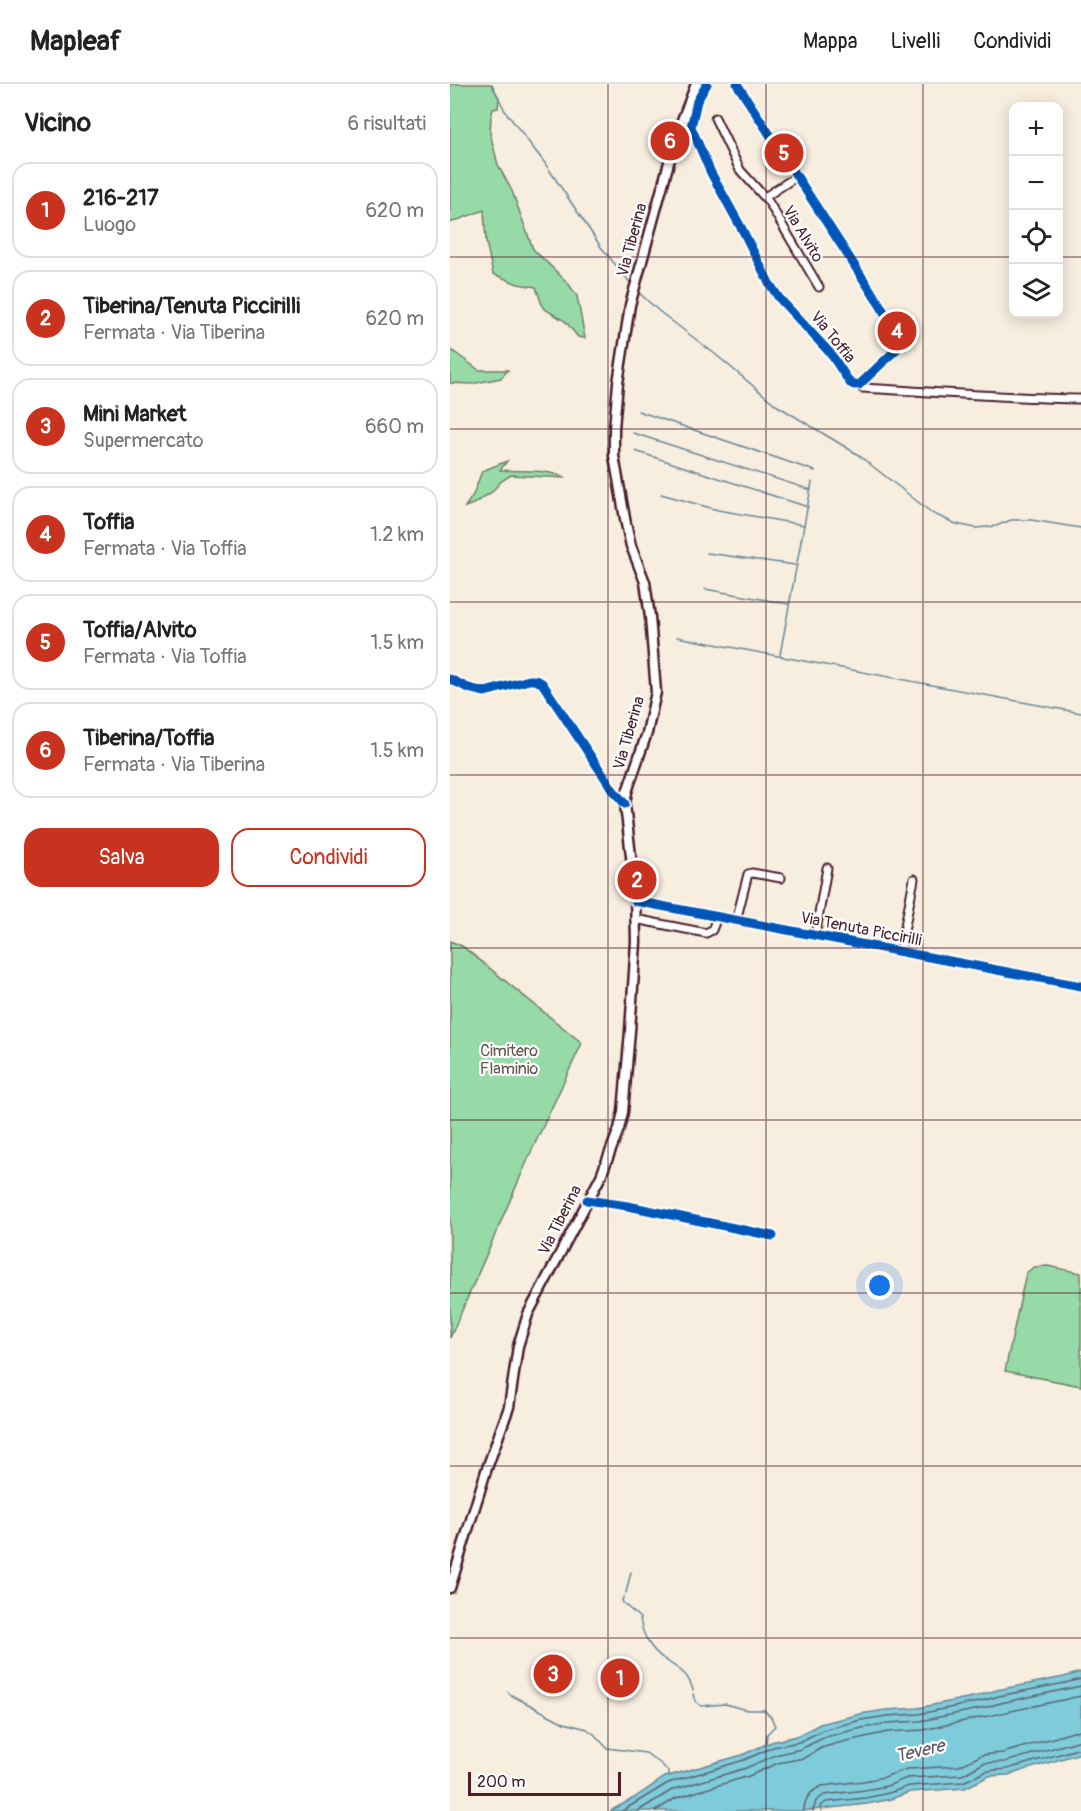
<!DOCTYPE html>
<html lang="it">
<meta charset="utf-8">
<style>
body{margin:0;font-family:Pangolin,sans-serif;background:#f6f6f6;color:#222}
.controls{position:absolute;right:18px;top:18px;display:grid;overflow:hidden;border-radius:12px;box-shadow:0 3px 15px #0003}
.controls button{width:54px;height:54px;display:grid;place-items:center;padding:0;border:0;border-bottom:2px solid #e0e0e0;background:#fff;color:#222;font:30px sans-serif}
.scale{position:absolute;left:18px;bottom:15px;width:153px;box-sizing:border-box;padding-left:6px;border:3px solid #4a1f2b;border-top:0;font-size:16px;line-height:21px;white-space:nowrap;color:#4a1f2b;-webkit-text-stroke:4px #fff;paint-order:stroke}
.you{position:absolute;left:430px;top:1202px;width:21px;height:21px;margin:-15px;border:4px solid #fff;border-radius:50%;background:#1a73e8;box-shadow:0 0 0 9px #1a73e833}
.badge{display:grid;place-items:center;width:39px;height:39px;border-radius:50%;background:#c8321e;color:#fff;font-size:20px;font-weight:700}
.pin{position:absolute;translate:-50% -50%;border:3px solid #fff;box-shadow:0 2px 6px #0006}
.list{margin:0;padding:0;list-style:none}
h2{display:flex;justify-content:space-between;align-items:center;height:78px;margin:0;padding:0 24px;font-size:26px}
h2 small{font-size:20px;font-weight:400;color:#767676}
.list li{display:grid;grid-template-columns:39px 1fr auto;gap:18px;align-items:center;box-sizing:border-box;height:96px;margin:0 12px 12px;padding:0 12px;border:2px solid #e0e0e0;border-radius:18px}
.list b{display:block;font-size:22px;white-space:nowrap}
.list p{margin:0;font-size:20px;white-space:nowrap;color:#767676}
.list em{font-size:20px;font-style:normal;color:#767676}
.actions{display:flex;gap:12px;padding:18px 24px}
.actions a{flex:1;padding:14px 0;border:2px solid #c8321e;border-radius:18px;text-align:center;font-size:21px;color:#c8321e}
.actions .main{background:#c8321e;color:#fff}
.icon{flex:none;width:33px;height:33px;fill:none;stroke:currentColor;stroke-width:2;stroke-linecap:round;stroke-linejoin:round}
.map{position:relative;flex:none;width:631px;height:1727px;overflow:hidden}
header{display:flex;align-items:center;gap:36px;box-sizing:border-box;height:84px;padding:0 30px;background:#fff;border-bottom:2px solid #e0e0e0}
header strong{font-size:28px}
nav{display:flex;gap:33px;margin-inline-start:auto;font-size:21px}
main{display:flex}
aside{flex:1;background:#fff}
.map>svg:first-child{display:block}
</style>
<header>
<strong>Mapleaf</strong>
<nav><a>Mappa</a><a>Livelli</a><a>Condividi</a></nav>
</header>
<main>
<aside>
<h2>Vicino<small>6 risultati</small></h2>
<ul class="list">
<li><span class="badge">1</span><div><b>216-217</b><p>Luogo</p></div><em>620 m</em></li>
<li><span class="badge">2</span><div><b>Tiberina/Tenuta Piccirilli</b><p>Fermata · Via Tiberina</p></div><em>620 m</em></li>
<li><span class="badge">3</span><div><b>Mini Market</b><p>Supermercato</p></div><em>660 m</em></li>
<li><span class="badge">4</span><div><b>Toffia</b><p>Fermata · Via Toffia</p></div><em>1.2 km</em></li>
<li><span class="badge">5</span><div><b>Toffia/Alvito</b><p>Fermata · Via Toffia</p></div><em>1.5 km</em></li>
<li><span class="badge">6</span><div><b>Tiberina/Toffia</b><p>Fermata · Via Tiberina</p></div><em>1.5 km</em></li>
</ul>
<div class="actions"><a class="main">Salva</a><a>Condividi</a></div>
</aside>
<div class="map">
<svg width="631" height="1727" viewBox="0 0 631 1727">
<rect width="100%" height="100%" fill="#f7eee0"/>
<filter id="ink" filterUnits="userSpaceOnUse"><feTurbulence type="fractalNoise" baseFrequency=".0167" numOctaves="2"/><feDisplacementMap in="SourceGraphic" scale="12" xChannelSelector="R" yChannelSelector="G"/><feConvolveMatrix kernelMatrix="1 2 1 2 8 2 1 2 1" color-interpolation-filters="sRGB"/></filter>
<g filter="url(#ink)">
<!-- green -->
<g fill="#96dba7" stroke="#707d69" stroke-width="1.5">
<polygon points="0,0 41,0 49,14 48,24 43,25 41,33 40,49 48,81 62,107 83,165 118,199 127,212 135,254 128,253 115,237 93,224 86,203 68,200 43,190 36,158 34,126 0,139"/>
<polygon points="0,265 29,286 58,286 51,294 21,300 0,299"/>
<path d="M57,377L50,386C75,388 93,384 116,394L61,391L50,398L42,408L23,420L15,423L23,411L32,387Z"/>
<polygon points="0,857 12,862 132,959 82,1066 0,1254"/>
<polygon points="598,1182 631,1189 631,1302 555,1287 576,1189 584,1183"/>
</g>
<!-- water -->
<polygon fill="#7dcbdb" stroke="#698695" stroke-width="1.5" points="631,1588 631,1669 558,1691 539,1692 515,1704 460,1708 441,1715 417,1720 352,1727 160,1727 184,1714 215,1693 292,1671 321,1658 347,1652 370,1640 410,1630 436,1626 468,1624 527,1612 547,1606 614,1593"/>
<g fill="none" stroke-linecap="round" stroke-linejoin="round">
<!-- shore -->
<g stroke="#5e6471" stroke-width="1.5">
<polyline points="172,1727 218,1699 294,1676 323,1663 349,1658 373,1646 411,1636 437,1632 469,1630 528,1618 549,1612 615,1599 631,1595"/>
<polyline points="188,1727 222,1706 296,1684 325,1671 351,1665 375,1653 412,1644 438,1639 470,1637 529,1625 551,1619 631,1602"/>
<polyline points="205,1727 226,1714 299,1692 328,1679 354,1674 371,1664 388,1659 438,1648 473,1646 631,1612"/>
<path d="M354,1727C354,1715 360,1707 372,1702L414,1697L434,1693L457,1685L509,1682L532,1671L553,1669L623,1648L631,1647"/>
<polyline points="363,1727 366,1717 374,1711 415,1706 437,1702 457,1694 512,1691 534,1679 555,1678 631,1656"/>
<polyline points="371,1727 371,1722 376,1718 416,1714 439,1709 459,1702 513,1698 537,1687 557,1685 631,1664"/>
</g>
<!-- stream -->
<g stroke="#698695" stroke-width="1.5">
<polyline points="42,0 55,27 94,78 151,163 182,201"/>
<polyline points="187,207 210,228 265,270 326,321 407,370 482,429 506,440 526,444 546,442 561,436 581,436 631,444"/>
<polyline points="188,327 365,387"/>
<polyline points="183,349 361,406"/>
<polyline points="185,367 358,423"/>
<polyline points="211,410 268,426 354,441"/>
<polyline points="257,469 345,481"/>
<polyline points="255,505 339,520"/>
<polyline points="227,553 631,629"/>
<polyline points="330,571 362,398"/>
<polyline points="176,1509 181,1488"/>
<path d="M174,1512L172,1516L173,1519L190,1534C192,1551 201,1566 214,1575C229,1586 237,1587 243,1606"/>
<polyline points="58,1608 61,1611 114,1639 137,1645 144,1650 157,1664 196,1669 211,1680 218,1687 220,1692"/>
<polyline points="243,1610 245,1617 251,1622 275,1620 297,1626 314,1626 321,1633 325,1642 317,1650 316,1660"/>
</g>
<defs>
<g id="minor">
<polyline points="257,0 247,17 241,43 261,89 293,147 319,199 329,214 381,270 400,299 404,301 409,301 452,260 430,221 287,0"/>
<polyline points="265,34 290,86 318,117 369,203"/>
<path d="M223,64C230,58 235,50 245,55"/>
<polyline points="315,113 347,92"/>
<path d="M409,301L412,304C485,308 558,314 631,315"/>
<polyline points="0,595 18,604 35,608 79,596 85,596 92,599 163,706 175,720"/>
<polyline points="185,817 631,902"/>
<polyline points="185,835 256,849 262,846 267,833"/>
<polyline points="286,837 298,790 302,789 331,794"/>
<polyline points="365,852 377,784"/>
<polyline points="450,868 464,795"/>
<polyline points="137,1116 178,1122 323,1152"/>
</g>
<polyline id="major" points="0,1504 36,1387 59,1323 68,1262 78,1230 151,1092 169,1045 173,1028 180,947 186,858 185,807 175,720 177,708 197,649 206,608 200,533 195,498 181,462 176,440 164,372 164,344 168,299 180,221 227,49 246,0"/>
</defs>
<!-- minor casing -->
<use href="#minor" stroke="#4a1f2b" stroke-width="11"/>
<!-- major casing -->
<use href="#major" stroke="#4a1f2b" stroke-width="13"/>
<!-- minor -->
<use href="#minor" stroke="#fff" stroke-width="7"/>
<!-- major -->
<use href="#major" stroke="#fff" stroke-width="8"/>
<defs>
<g id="cycleway">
<polyline points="257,0 247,17 241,43 261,89 293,147 319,199 329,214 381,270 400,299 404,301 409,301 452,260 430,221 287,0"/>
<polyline points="0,595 18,604 35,608 79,596 85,596 92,599 163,706 175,720"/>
<polyline points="185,817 631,902"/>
<polyline points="137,1116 178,1122 323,1152"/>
</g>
</defs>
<!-- cycleway casing -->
<use href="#cycleway" stroke="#fff" stroke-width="13"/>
<!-- cycleway -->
<use href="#cycleway" stroke="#0057b8" stroke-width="9"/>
</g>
</g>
<!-- grid -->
<path fill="none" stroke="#4a1f2b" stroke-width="1.5" stroke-opacity="0.55" d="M158,0V1727M316,0V1727M473,0V1727M0,173H564M608,173H631M0,345H631M0,518H631M0,691H631M0,864H631M0,1036H631M0,1209H631M0,1382H631M0,1554H631"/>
<g text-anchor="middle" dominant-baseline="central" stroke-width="4.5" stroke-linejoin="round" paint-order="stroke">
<!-- street labels -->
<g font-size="16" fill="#4a1f2b" stroke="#fff">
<text transform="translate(353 150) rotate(59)">Via Alvito</text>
<text transform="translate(182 156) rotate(-75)">Via Tiberina</text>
<text transform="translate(383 253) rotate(51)">Via Toffia</text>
<text transform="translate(179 649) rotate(-74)">Via Tiberina</text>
<text transform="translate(411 845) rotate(11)">Via Tenuta Piccirilli</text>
<text transform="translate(110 1136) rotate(-63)">Via Tiberina</text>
</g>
<!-- park labels -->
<g font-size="16" fill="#615750" stroke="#fff">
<text x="59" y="967">Cimitero<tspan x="59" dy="18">Flaminio</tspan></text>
</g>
<!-- water labels -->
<g font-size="18" font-style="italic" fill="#5c5b69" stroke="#fff">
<text transform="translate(470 1667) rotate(-13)">Tevere</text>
</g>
</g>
</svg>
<div class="controls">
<button>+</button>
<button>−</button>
<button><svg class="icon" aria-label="locate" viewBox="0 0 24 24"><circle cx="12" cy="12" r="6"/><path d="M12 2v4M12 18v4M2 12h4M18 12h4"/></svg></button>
<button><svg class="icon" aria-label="layers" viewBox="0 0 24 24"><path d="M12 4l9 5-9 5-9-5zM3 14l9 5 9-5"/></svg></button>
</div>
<div class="scale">200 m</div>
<div class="you"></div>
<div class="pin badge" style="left:170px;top:1594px">1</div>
<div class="pin badge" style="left:187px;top:796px">2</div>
<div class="pin badge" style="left:103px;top:1590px">3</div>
<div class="pin badge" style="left:447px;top:247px">4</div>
<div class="pin badge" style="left:334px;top:69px">5</div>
<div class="pin badge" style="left:220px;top:57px">6</div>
</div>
</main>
